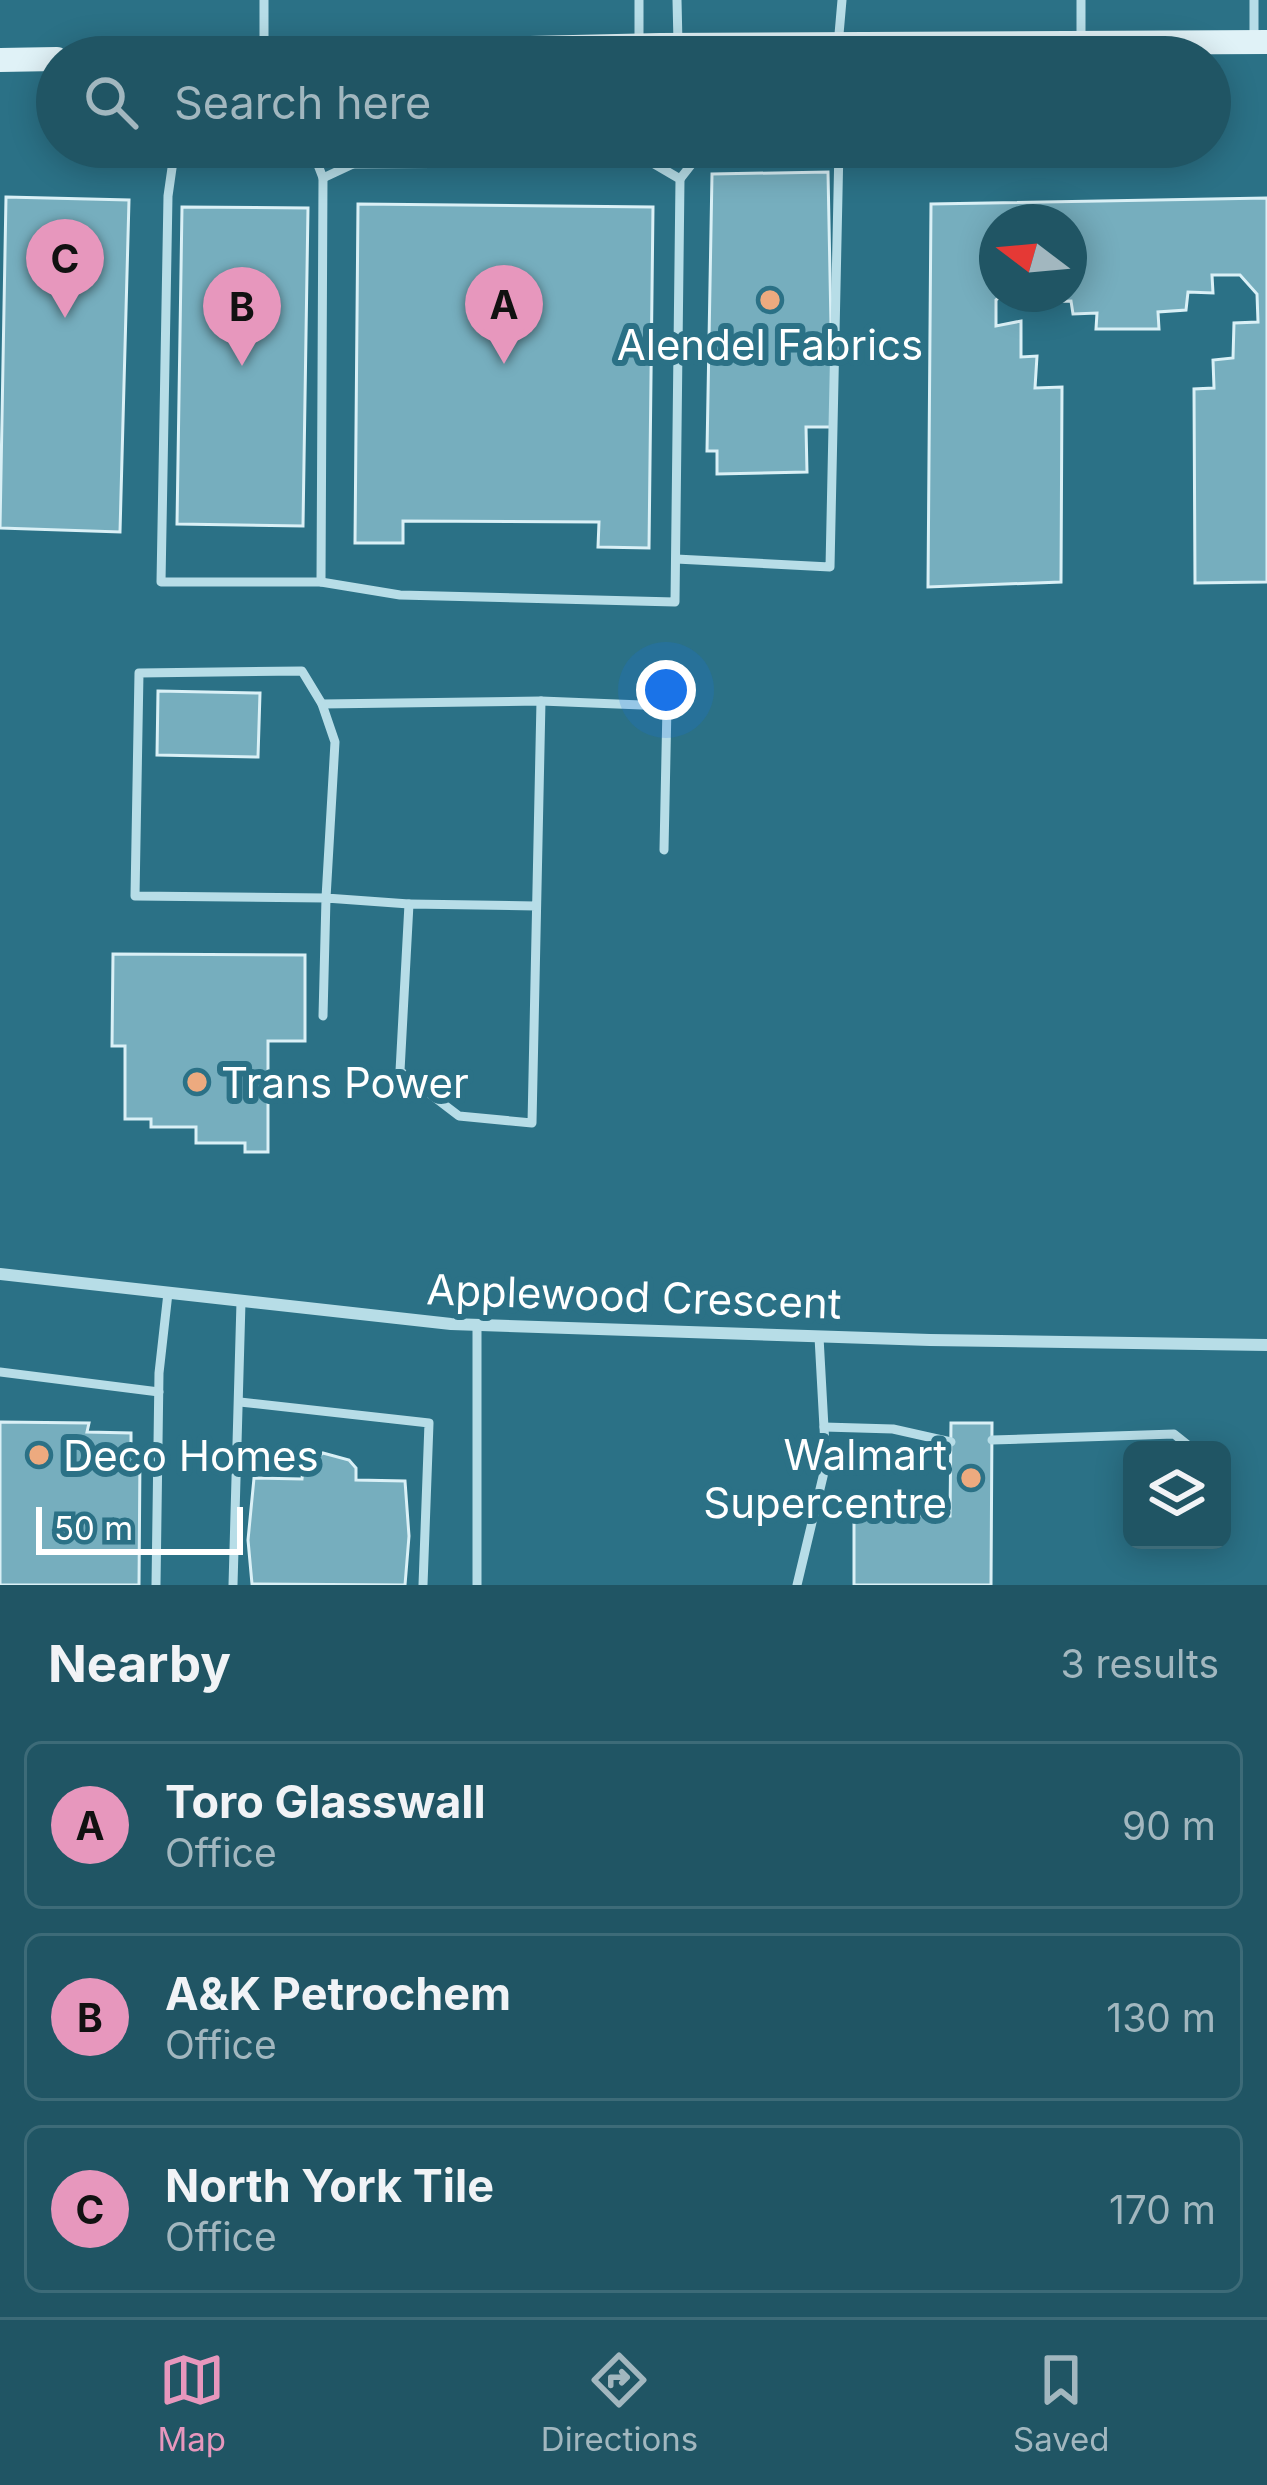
<!DOCTYPE html>
<style>
body{margin:0;font-family:Inter,sans-serif;background:#2d5e6d;color:#f1f3f6}
.controls{position:absolute;right:36px;bottom:36px;display:grid;overflow:hidden;border-radius:18px;box-shadow:0 6px 30px #0003}
.controls button{width:108px;height:108px;display:grid;place-items:center;padding:0;border:0;border-bottom:3px solid #3d6b78;background:#205564;color:#f1f3f6;font:60px sans-serif}
.compass{position:absolute;left:979px;top:204px;width:108px;height:108px;border-radius:50%;background:#205564;box-shadow:0 6px 30px #0003;rotate:286deg}
.scale{position:absolute;left:36px;bottom:30px;width:207px;box-sizing:border-box;padding-left:12px;border:6px solid #fff;border-top:0;font-size:33px;line-height:42px;white-space:nowrap;color:#fff;-webkit-text-stroke:9px #2b7186;paint-order:stroke}
.you{position:absolute;left:666px;top:690px;width:42px;height:42px;margin:-30px;border:9px solid #fff;border-radius:50%;background:#1a73e8;box-shadow:0 0 0 18px #1a73e833}
.badge{display:grid;place-items:center;width:78px;height:78px;border-radius:50%;background:#e797bd;color:#111;font-size:39px;font-weight:700}
.pin{position:absolute;translate:-50% -99px;filter:drop-shadow(0 3px 6px #0008)}
.pin::after{content:'';position:absolute;top:63px;width:42px;height:36px;background:inherit;clip-path:polygon(0 0,100% 0,50% 100%)}
.list{margin:0;padding:0;list-style:none}
h2{display:flex;justify-content:space-between;align-items:center;height:156px;margin:0;padding:0 48px;font-size:51px}
h2 small{font-size:39px;font-weight:400;color:#a2b7bf}
.list li{display:grid;grid-template-columns:78px 1fr auto;gap:36px;align-items:center;box-sizing:border-box;height:168px;margin:0 24px 24px;padding:0 24px;border:3px solid #3d6b78;border-radius:18px}
.list b{display:block;font-size:45px;white-space:nowrap}
.list p{margin:0;font-size:39px;white-space:nowrap;color:#a2b7bf}
.list em{font-size:39px;font-style:normal;color:#a2b7bf}
.icon{flex:none;width:66px;height:66px;fill:none;stroke:currentColor;stroke-width:2;stroke-linecap:round;stroke-linejoin:round}
.map{position:relative;flex:none;width:1267px;height:1585px;overflow:hidden}
.search{position:absolute;background:#205564;box-shadow:0 6px 30px #0003;left:36px;right:36px;top:36px;height:132px;display:flex;align-items:center;gap:30px;box-sizing:border-box;padding:0 42px;border-radius:66px;color:#a2b7bf;font-size:45px}
.sheet{height:732px;background:#205564}
nav{display:flex;justify-content:space-around;align-items:center;box-sizing:border-box;height:168px;border-top:3px solid #3d6b78;background:#205564;font-size:33px;color:#a2b7bf}
nav a{display:grid;justify-items:center;gap:6px}
nav .on{color:#e797bd}
.map>svg:first-child{display:block}
</style>
<div class="map">
<svg width="1267" height="1585" viewBox="0 0 1267 1585">
<rect width="100%" height="100%" fill="#2b7186"/>
<!-- building -->
<g fill="#76aebe" stroke="#daf0f6" stroke-width="3">
<polygon points="828,172 833,427 806,427 807,472 717,474 717,451 707,451 712,174"/>
<polygon points="6,197 129,200 120,532 0,528"/>
<polygon points="1267,198 1267,582 1195,583 1194,389 1214,388 1213,360 1233,358 1234,323 1258,322 1257,294 1240,275 1212,275 1213,293 1188,292 1186,310 1158,312 1159,329 1096,329 1097,313 1073,314 1071,301 1041,302 1041,294 1069,294 1069,222 997,222 997,294 1003,294 996,300 996,326 1021,321 1021,357 1037,356 1035,388 1062,387 1061,582 928,587 931,204"/>
<polygon points="358,204 653,207 649,548 598,547 599,522 403,521 403,543 355,543"/>
<polygon points="182,207 308,208 303,526 177,524"/>
<polygon points="158,691 260,693 258,757 157,755"/>
<polygon points="113,954 305,955 305,1041 268,1041 268,1152 245,1152 245,1143 196,1143 196,1127 151,1127 151,1119 125,1119 125,1046 112,1046"/>
<polygon points="0,1422 89,1423 87,1432 131,1433 131,1454 140,1455 139,1585 0,1585"/>
<polygon points="951,1423 992,1423 991,1585 854,1585 854,1515 950,1516"/>
<polygon points="323,1453 349,1460 356,1468 356,1480 405,1481 409,1536 405,1585 252,1584 248,1540 254,1478 302,1479 303,1468"/>
</g>
<g fill="none" stroke-linecap="round" stroke-linejoin="round">
<!-- lane -->
<g stroke="#b7dde7" stroke-width="9">
<polyline points="677,0 678,43"/>
<polyline points="1081,0 1081,43"/>
<polyline points="1254,0 1254,42"/>
<polyline points="639,43 639,0"/>
<polyline points="264,49 264,0"/>
<polyline points="837,57 842,0"/>
<polyline points="175,147 168,196 161,582 321,582 323,178 311,147"/>
<polyline points="352,147 353,164 651,162"/>
<polyline points="173,158 312,156"/>
<polyline points="323,178 353,164"/>
<polyline points="680,179 705,147"/>
<polyline points="676,559 830,567 839,147"/>
<polyline points="321,582 400,595 675,602 680,179 651,162 651,147"/>
<polyline points="541,701 667,706 664,850"/>
<polyline points="322,704 541,701 532,1123 459,1116 400,1071 409,904 536,906"/>
<polyline points="323,1016 326,898 135,896 139,673 302,671 322,704 335,742 326,898 409,904"/>
<polyline points="0,1372 159,1392"/>
<polyline points="240,1402 429,1423 423,1585"/>
<polyline points="824,1427 893,1429 951,1442"/>
<polyline points="992,1440 1174,1434 1194,1450"/>
<polyline points="156,1585 159,1373 168,1293"/>
<polyline points="233,1585 241,1302"/>
<polyline points="477,1585 477,1325"/>
<polyline points="797,1585 826,1464 819,1337"/>
</g>
<!-- street -->
<polyline stroke="#b7dde7" stroke-width="12" points="0,1274 451,1324 930,1340 1267,1345"/>
<!-- secondary -->
<g stroke="#e0f2f7" stroke-width="24">
<polyline points="137,57 660,45 1267,42"/>
<polyline points="0,60 57,59"/>
</g>
</g>
<!-- markers -->
<g fill="#edaa7f" stroke="#2b7186" stroke-width="4.5">
<circle cx="770" cy="300" r="12"/>
<circle cx="197" cy="1082" r="12"/>
<circle cx="39" cy="1455" r="12"/>
<circle cx="971" cy="1478" r="12"/>
</g>
<g text-anchor="middle" dominant-baseline="central" stroke-width="12" stroke-linejoin="round" paint-order="stroke">
<!-- poi labels -->
<g font-size="42" fill="#fff" stroke="#2b7186" text-anchor="start">
<text x="770" y="344" text-anchor="middle">Alendel Fabrics</text>
<text x="221" y="1082">Trans Power</text>
<text x="947" y="1454" text-anchor="end">Walmart<tspan x="947" dy="48">Supercentre</tspan></text>
<text x="63" y="1455">Deco Homes</text>
</g>
<!-- street labels -->
<g font-size="42" fill="#fff" stroke="#2b7186">
<text transform="translate(634 1296) rotate(2)">Applewood Crescent</text>
</g>
</g>
</svg>
<div class="controls">
<button><svg class="icon" aria-label="layers" viewBox="0 0 24 24"><path d="M12 4l9 5-9 5-9-5zM3 14l9 5 9-5"/></svg></button>
</div>
<svg class="compass" viewBox="-18 -18 36 36"><path d="M0-13l5 13h-10z" fill="#e53935"/><path d="M0 13l5-13h-10z" fill="#a2b7bf"/></svg>
<div class="scale">50 m</div>
<div class="you"></div>
<div class="pin badge" style="left:504px;top:364px">A</div>
<div class="pin badge" style="left:242px;top:366px">B</div>
<div class="pin badge" style="left:65px;top:318px">C</div>
<div class="search"><svg class="icon" aria-label="search" viewBox="0 0 24 24"><circle cx="10" cy="10" r="6"/><path d="M15 15l6 6"/></svg>Search here</div>
</div>
<section class="sheet">
<h2>Nearby<small>3 results</small></h2>
<ul class="list">
<li><span class="badge">A</span><div><b>Toro Glasswall</b><p>Office</p></div><em>90 m</em></li>
<li><span class="badge">B</span><div><b>A&amp;K Petrochem</b><p>Office</p></div><em>130 m</em></li>
<li><span class="badge">C</span><div><b>North York Tile</b><p>Office</p></div><em>170 m</em></li>
</ul>
</section>
<nav>
<a class="on"><svg class="icon" aria-label="map" viewBox="0 0 24 24"><path d="M3 6l6-2 6 2 6-2v14l-6 2-6-2-6 2zM9 4v14M15 6v14"/></svg>Map</a>
<a><svg class="icon" aria-label="directions" viewBox="0 0 24 24"><path d="M12 3l9 9-9 9-9-9zM9 14v-3h6M13 9l2 2-2 2"/></svg>Directions</a>
<a><svg class="icon" aria-label="saved" viewBox="0 0 24 24"><path d="M7 4h10v16l-5-4-5 4z"/></svg>Saved</a>
</nav>
